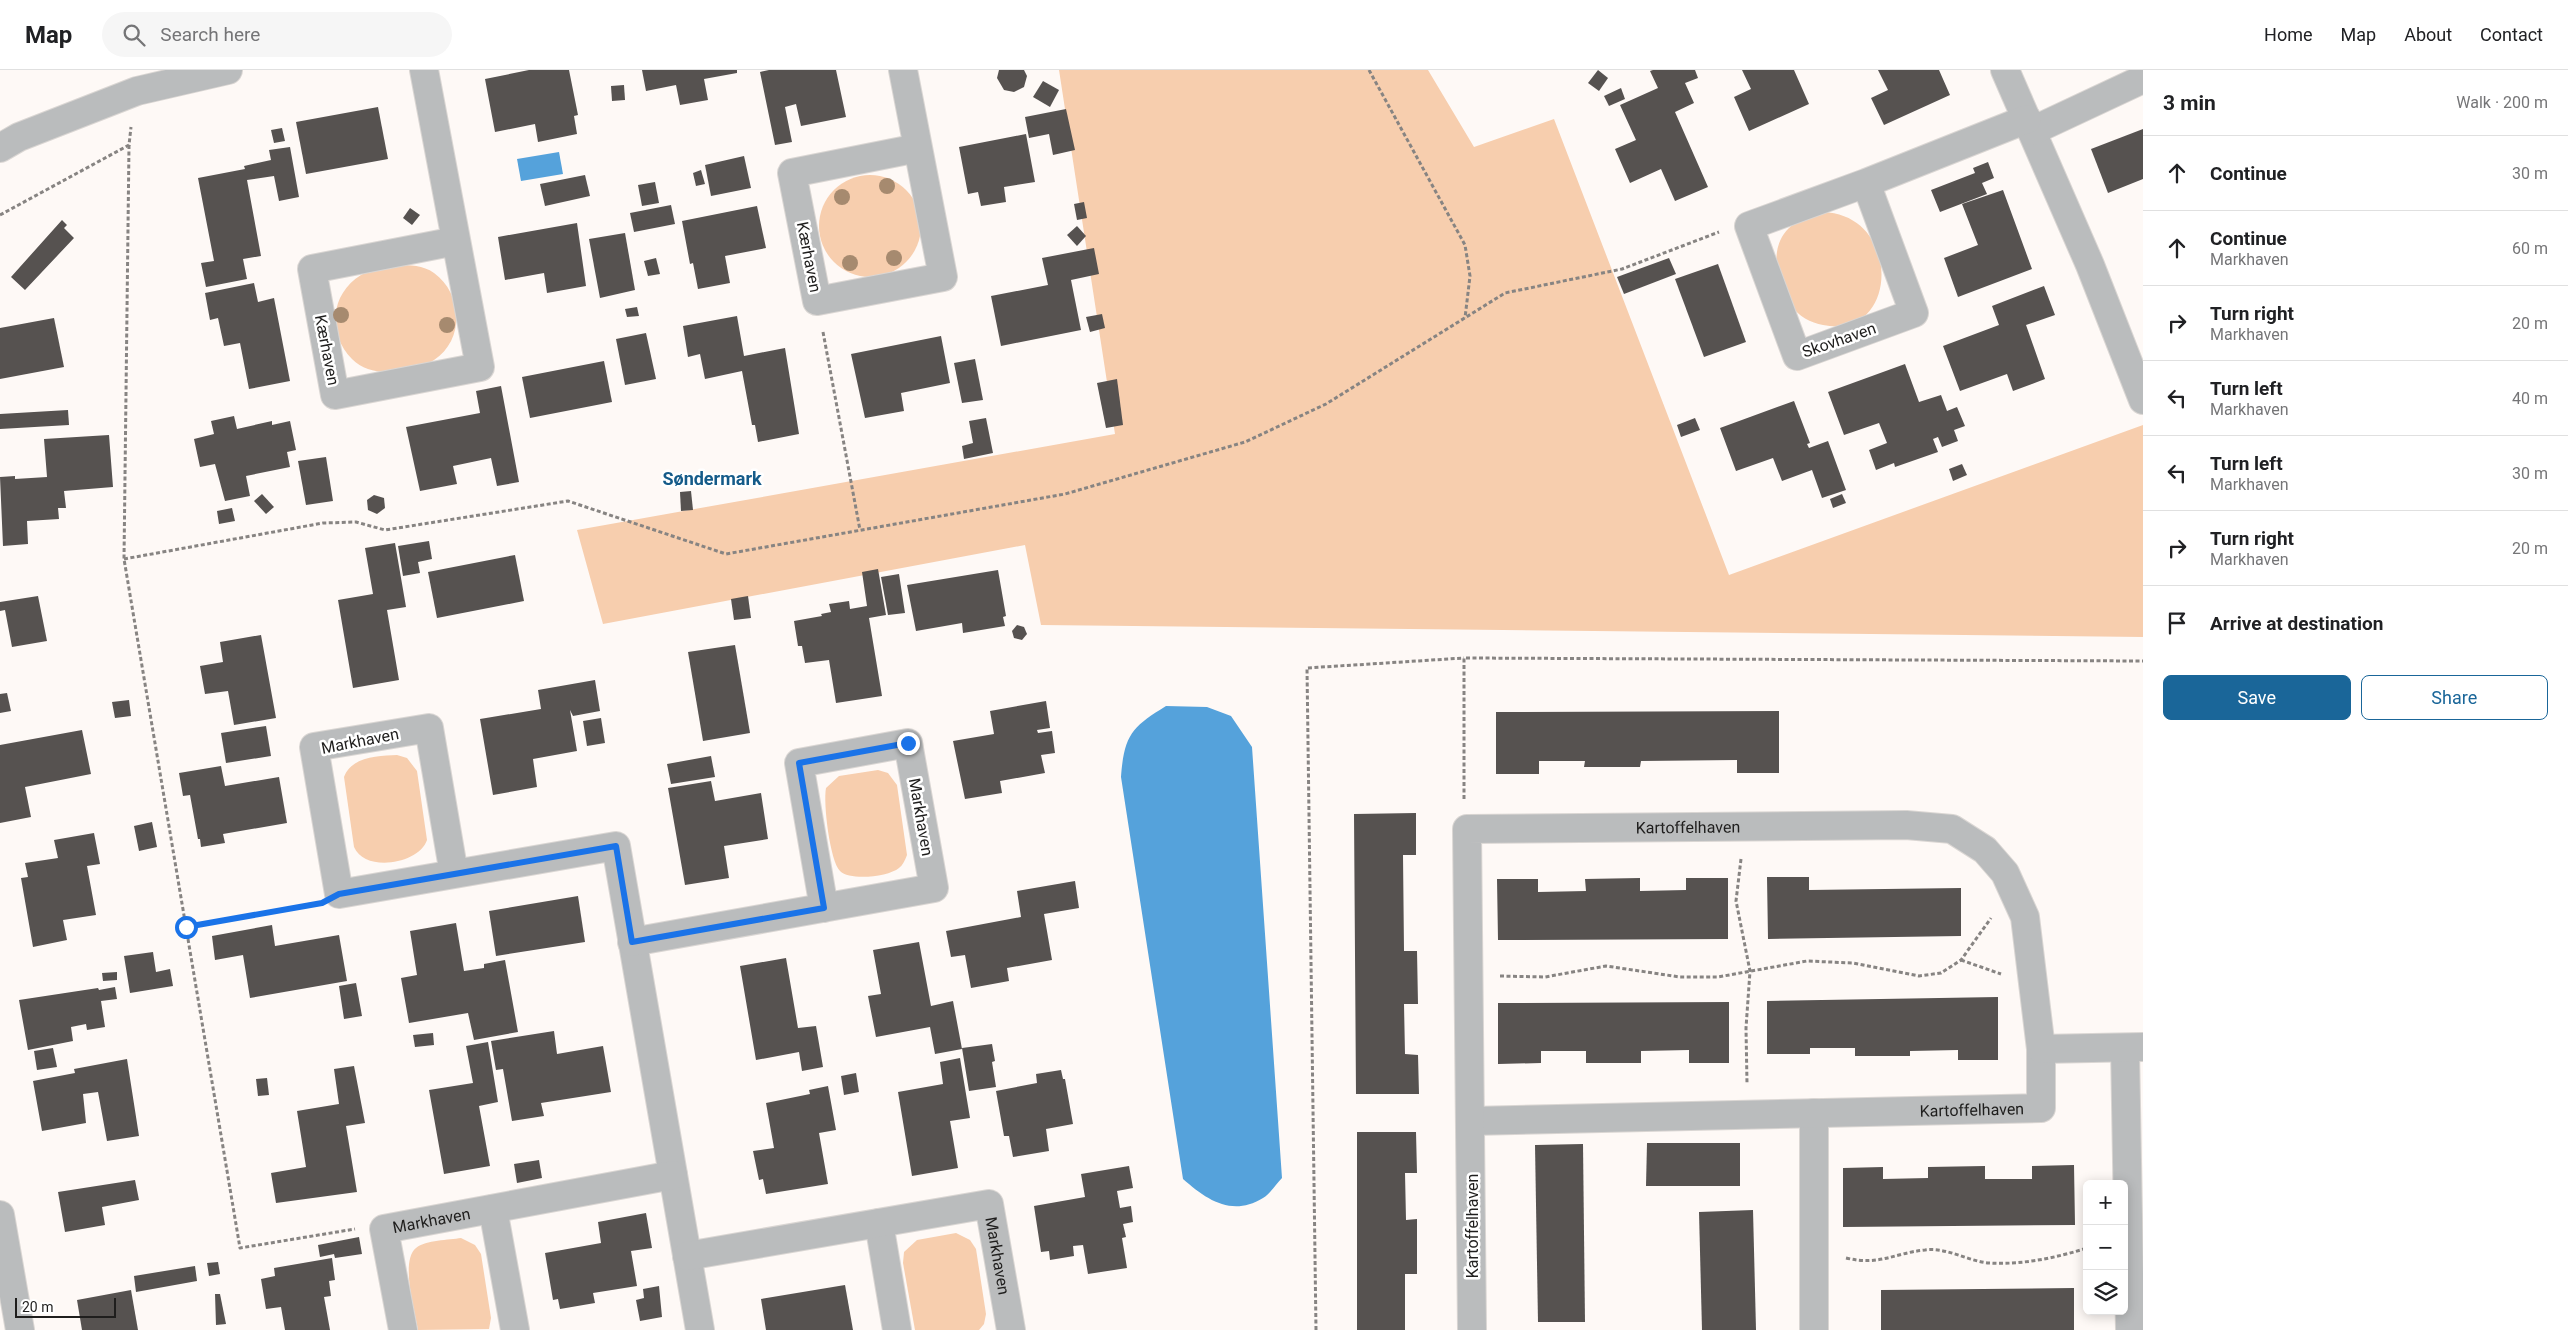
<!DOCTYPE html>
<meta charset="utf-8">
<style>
body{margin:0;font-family:Roboto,sans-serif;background:#f6f6f6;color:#202124}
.controls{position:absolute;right:15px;bottom:15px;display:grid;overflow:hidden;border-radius:8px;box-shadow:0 2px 12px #0003}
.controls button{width:45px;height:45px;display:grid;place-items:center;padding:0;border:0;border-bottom:1px solid #e0e0e0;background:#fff;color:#202124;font:25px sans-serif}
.scale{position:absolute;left:15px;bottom:12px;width:101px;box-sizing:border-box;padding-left:5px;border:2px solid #1f1e1d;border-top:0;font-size:14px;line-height:18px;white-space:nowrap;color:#1f1e1d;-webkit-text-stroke:4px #fff;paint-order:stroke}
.stop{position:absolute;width:15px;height:15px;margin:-11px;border:4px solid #1a73e8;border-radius:50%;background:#fff}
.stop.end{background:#1a73e8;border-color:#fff;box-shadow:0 1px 5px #0008}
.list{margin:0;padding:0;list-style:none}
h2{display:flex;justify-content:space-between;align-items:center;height:65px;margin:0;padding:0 20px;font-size:21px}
h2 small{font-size:16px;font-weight:400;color:#757577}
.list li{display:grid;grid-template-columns:32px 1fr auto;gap:15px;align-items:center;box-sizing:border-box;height:75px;padding:0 20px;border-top:1px solid #e0e0e0}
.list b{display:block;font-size:19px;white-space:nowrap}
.list p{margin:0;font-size:16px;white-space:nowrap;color:#757577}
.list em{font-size:16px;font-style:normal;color:#757577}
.actions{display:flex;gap:10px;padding:15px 20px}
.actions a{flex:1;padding:11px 0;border:1px solid #1a6699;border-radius:8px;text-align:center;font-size:18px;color:#1a6699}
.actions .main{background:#1a6699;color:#fff}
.icon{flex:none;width:28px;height:28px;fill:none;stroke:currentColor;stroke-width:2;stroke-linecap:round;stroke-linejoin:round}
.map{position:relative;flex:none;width:2143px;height:1260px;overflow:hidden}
header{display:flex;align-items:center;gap:30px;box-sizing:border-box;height:70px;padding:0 25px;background:#fff;border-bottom:1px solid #e0e0e0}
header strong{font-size:24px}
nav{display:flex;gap:28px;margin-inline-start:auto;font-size:18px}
.search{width:350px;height:45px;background:#f6f6f6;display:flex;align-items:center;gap:12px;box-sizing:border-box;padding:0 18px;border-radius:28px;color:#757577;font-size:19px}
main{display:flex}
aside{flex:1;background:#fff}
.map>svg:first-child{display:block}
</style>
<header>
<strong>Map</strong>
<div class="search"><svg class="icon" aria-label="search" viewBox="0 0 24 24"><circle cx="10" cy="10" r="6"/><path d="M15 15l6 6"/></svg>Search here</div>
<nav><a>Home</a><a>Map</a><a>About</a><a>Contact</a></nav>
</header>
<main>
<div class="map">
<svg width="2143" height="1260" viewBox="0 0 2143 1260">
<rect width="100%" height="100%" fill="#fef9f6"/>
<!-- green -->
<g fill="#f7ceae">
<polygon points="1059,0 1428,0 1474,77 1554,49 1729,505 2143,355 2143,567 1041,555 1025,475 603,554 577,460 1115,364"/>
<circle cx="870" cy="156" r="51"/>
<path d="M1823,142C1903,145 1899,271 1823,255C1811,253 1798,246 1791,235C1776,211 1766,173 1795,153C1803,148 1814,146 1823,142Z"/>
<path d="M397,195C410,195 423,195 434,203C463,224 465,270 434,290C422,298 411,299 398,301C382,304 364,301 352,289C327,264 330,224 361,205C371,199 386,197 397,195Z"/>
<path d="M397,685L407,688L417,701L427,770C419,794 365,803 354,777L344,707C352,686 379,686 397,685Z"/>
<path d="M878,700L888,703L897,715L907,785C905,790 903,795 899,798C888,807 850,811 840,801C830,791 823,733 826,718L839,706Z"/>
<polygon points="956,1163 970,1170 976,1179 986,1244 984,1254 979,1260 915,1260 903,1193 904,1182 917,1170"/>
<path d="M461,1168L475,1175L481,1184L491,1248L489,1259L418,1260C415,1241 400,1191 416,1178C426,1170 449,1170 461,1168Z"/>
</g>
<!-- water -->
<g fill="#55a2db">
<polygon points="559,82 563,104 521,111 517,89"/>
<path d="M1166,636L1207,637L1231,646L1252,677L1282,1108C1276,1114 1270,1124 1263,1128C1232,1147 1207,1130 1183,1109L1121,707C1124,665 1132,657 1166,636Z"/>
</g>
<!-- building -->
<g fill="#565250">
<polygon points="529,0 569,0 578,45 574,46 577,64 538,72 535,54 495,62 485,9"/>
<polygon points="642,0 737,0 737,3 704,9 708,30 680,35 676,15 646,21"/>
<polygon points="769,0 836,0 846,47 801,56 796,34 785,37 792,72 775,75 760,2"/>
<polygon points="999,0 1024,0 1027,6 1024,17 1014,22 1004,20 997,8"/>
<polygon points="1598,0 1608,8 1599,21 1588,13"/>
<polygon points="1653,0 1695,0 1698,8 1685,13 1694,33 1675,42 1708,117 1675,131 1661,99 1630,113 1615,79 1636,70 1620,35 1658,18 1650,1"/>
<polygon points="1742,0 1794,0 1809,34 1749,61 1734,27 1751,19"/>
<polygon points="1878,0 1939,0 1950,25 1884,55 1871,28 1888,20"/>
<polygon points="1043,11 1059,20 1050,37 1033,27"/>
<polygon points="624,15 625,30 612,31 611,16"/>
<polygon points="1621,18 1625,29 1609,36 1604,26"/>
<polygon points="378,37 388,89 306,104 296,52"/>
<polygon points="1066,39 1075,80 1053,85 1049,64 1029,68 1025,47"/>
<polygon points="282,58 285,71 274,73 271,60"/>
<polygon points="2143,59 2143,109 2108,123 2091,79"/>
<polygon points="1026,64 1035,112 1004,117 1006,132 981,136 978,122 968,124 959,77"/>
<polygon points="290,77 299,127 279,131 274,106 247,110 261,186 243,189 247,209 206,217 201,193 214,191 198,108 245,99 244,96 271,90 269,80"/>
<polygon points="744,86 751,118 711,126 705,95"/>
<polygon points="1988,92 1994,108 1982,113 1987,124 1940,142 1931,120 1975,103 1973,98"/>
<polygon points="701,100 705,114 696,116 693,103"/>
<polygon points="585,105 590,126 545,136 540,114"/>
<polygon points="655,112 659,133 642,136 638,115"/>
<polygon points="2003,120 2032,199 1958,227 1944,188 1978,175 1962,134"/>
<polygon points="1084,132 1087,148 1077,150 1074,134"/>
<polygon points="671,135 675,154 634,162 630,143"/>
<polygon points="757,136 766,178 725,186 730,213 698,219 693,193 690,194 682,151"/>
<polygon points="410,138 420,145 412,155 403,148"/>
<polygon points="62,150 67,155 64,158 74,168 25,220 11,207"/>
<polygon points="577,153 586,216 547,223 544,203 505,210 498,167"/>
<polygon points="1077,156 1086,166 1077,176 1067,165"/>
<polygon points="625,163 635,220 600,228 589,169"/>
<polygon points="1094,178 1099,204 1071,210 1081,260 1001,276 991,226 1048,215 1042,188"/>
<polygon points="656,188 660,204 648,206 644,191"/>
<polygon points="1669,188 1676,204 1624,224 1617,207"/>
<polygon points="1718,194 1746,272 1704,287 1675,209"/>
<polygon points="254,213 258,232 274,228 290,311 249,319 240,273 224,276 218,248 210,250 205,223"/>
<polygon points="2044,216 2055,245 2026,255 2045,309 2013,321 2007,304 1960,321 1943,276 1999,255 1992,236"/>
<polygon points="637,237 639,246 627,247 625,239"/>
<polygon points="1102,244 1105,258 1090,262 1086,247"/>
<polygon points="737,246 744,286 785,278 799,364 758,372 755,355 752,355 742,301 705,309 700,284 688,287 683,256"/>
<polygon points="54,248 64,297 0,309 0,258"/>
<polygon points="646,263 656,309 625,315 616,269"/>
<polygon points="941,266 950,313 901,323 904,341 865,348 851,284"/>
<polygon points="975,289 983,330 962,333 954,293"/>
<polygon points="604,291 612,332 530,348 522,307"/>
<polygon points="1905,294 1919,332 1941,325 1947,341 1957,337 1965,356 1954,360 1958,371 1942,377 1938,367 1933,369 1938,382 1895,397 1894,393 1876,400 1869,380 1887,373 1879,353 1844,365 1828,322"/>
<polygon points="1117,309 1123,355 1106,358 1097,313"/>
<polygon points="501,316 519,412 497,416 491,388 453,396 457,414 420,421 406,357 480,343 476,321"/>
<polygon points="1794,331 1810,373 1807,374 1809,378 1828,371 1846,420 1822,428 1812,400 1782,411 1773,388 1736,401 1720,358"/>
<polygon points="68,340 69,355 0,359 0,344"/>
<polygon points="234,346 237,359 272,351 272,355 290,351 296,380 287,382 290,397 246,406 250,426 225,431 215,394 200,397 194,369 214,364 211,351"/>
<polygon points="986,348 993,383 964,389 962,376 973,373 969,351"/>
<polygon points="1695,348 1700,360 1681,367 1677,355"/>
<polygon points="109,365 113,417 64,421 66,438 58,438 59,449 27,451 28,474 3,476 0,407 15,406 15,409 47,407 44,369"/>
<polygon points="326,387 333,431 306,435 298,391"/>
<polygon points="1962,394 1967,405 1953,411 1949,399"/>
<polygon points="691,421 693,440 681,441 680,422"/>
<polygon points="262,424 274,437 266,444 254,431"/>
<polygon points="1842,424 1846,433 1833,438 1830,429"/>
<polygon points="374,425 384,428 385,438 377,444 368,440 367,430"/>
<polygon points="232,438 235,451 219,454 217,441"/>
<polygon points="429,471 432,489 418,492 420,503 403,506 398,476"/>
<polygon points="395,473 406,537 387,540 399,610 353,618 338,530 373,524 365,478"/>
<polygon points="515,485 524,531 437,548 428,502"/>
<polygon points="878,499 886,545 869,548 882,626 836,633 829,590 805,593 802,576 798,576 794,551 822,546 821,544 831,542 829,534 849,531 850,539 867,536 862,502"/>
<polygon points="998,500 1006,546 1003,547 1005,556 963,563 962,553 916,561 907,515"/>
<polygon points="899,504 905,543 888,545 881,507"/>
<polygon points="38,526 47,571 12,577 5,540 0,541 0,532"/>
<polygon points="748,526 751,548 734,550 731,529"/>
<polygon points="1017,555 1024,557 1027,564 1022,570 1014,568 1012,561"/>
<polygon points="261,565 276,648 234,655 228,621 205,624 200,596 223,592 220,572"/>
<polygon points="735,575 750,663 703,671 688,582"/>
<polygon points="595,610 600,641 573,646 570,640 577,681 533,689 537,717 493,725 480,649 541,639 538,620"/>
<polygon points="7,623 11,641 0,643 0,624"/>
<polygon points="129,630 131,646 115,648 112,632"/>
<polygon points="1046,631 1050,658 1037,660 1038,663 1052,661 1055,683 1041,685 1045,703 1000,711 1002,723 965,729 953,671 994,664 990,641"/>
<polygon points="1779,641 1779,703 1737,703 1737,690 1641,691 1640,697 1584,697 1585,691 1539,691 1539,704 1496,704 1496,642"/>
<polygon points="601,648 605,673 587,676 583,651"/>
<polygon points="266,656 271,686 226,693 221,663"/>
<polygon points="82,660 91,704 25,717 31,747 0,753 0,675"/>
<polygon points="711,686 715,707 671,714 667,694"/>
<polygon points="221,696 225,716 279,707 287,753 223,764 225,773 201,777 200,769 198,769 190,725 183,726 179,703"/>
<polygon points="711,711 715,731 761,723 768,769 724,776 729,808 685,815 668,718"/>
<polygon points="1416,743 1416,785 1403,785 1404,881 1417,881 1418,934 1404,934 1405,984 1418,985 1419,1024 1356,1024 1354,744"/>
<polygon points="152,752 157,777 139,781 134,756"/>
<polygon points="94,763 100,794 87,796 96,845 63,850 67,870 33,877 21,808 28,807 25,793 58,788 54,770"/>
<polygon points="1767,807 1809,807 1809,820 1961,818 1961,866 1768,869"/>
<polygon points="1640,808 1640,821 1686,820 1686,808 1728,808 1728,869 1498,870 1497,809 1538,809 1538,822 1586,821 1585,809"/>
<polygon points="1075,811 1079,838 1044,844 1052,890 1007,898 1009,911 971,918 965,885 951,887 946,861 1021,847 1017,821"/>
<polygon points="578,826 585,872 496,886 489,841"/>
<polygon points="456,853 464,901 484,898 484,894 505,890 518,962 474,970 468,943 409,953 401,908 417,905 410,861"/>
<polygon points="272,855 275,876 339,865 347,911 250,928 243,885 215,890 212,866"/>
<polygon points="919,872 931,936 953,931 962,979 935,984 930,957 876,967 868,926 881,924 873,880"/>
<polygon points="153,882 156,902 170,899 173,916 130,923 124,886"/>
<polygon points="786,888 798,958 816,956 823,997 802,1001 799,982 756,990 740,896"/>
<polygon points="117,902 117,910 103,911 102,903"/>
<polygon points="356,913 362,946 344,949 339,916"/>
<polygon points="115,917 117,929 101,931 105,957 87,960 86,954 71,957 73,971 28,980 19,930 98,918 99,920"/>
<polygon points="1998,927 1998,990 1958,990 1958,980 1910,981 1910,986 1855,986 1855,978 1810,978 1810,984 1767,984 1767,931"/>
<polygon points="1729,932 1729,993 1689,993 1689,980 1641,981 1641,993 1586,993 1586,981 1541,981 1541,993 1498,994 1498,933"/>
<polygon points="554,961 557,984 603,976 611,1022 541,1033 544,1046 512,1051 503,999 496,1000 491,971"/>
<polygon points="433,963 434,975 415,977 413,965"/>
<polygon points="488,972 498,1032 479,1036 490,1096 444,1104 429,1020 473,1013 466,976"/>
<polygon points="992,974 995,991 992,992 996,1017 969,1021 962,978"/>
<polygon points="53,978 57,997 37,1000 34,981"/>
<polygon points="960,988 970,1048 950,1051 958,1098 912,1106 898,1022 943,1014 940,992"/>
<polygon points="127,989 139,1066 107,1071 98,1022 83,1024 86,1053 42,1061 33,1011 75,1003 74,999"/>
<polygon points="354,996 365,1053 346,1056 357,1122 276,1133 271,1103 306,1097 297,1041 339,1034 334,999"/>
<polygon points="1061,1000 1063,1009 1065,1009 1073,1054 1046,1059 1049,1081 1013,1087 1009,1066 1004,1066 996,1021 1037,1013 1036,1004"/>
<polygon points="856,1003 859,1022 844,1025 841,1006"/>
<polygon points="267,1008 269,1025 258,1026 256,1009"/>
<polygon points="828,1016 836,1060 819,1063 828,1114 766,1124 763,1109 759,1110 753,1081 774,1078 766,1033 810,1024 809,1020"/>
<polygon points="1357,1062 1416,1062 1417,1103 1405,1103 1406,1150 1417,1149 1417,1204 1405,1204 1405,1260 1357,1260"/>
<polygon points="1647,1073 1740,1073 1740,1116 1646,1116"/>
<polygon points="1583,1074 1585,1252 1538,1252 1535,1075"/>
<polygon points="539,1090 542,1108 517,1113 514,1094"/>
<polygon points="2074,1095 2075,1155 1843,1157 1843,1098 1883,1097 1883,1109 1928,1108 1928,1097 1985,1096 1985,1109 2032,1109 2032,1096"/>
<polygon points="1129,1096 1133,1118 1117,1121 1120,1138 1131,1136 1133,1152 1123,1154 1126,1167 1122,1168 1127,1198 1088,1204 1083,1175 1073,1176 1074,1186 1050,1190 1049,1181 1041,1182 1034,1136 1085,1127 1081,1104"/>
<polygon points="135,1110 139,1130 102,1137 105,1155 65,1162 58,1122"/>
<polygon points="1753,1140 1756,1260 1702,1260 1699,1142"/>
<polygon points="646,1143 652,1178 631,1181 637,1216 593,1223 595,1233 560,1239 558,1229 553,1230 545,1183 601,1173 598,1152"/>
<polygon points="359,1167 362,1184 335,1188 334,1184 320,1187 318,1175"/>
<polygon points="332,1188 335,1210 329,1211 331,1226 324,1227 330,1260 285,1260 281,1237 266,1239 261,1209 275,1206 274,1198"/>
<polygon points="218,1192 220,1204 209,1206 207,1193"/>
<polygon points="195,1196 197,1211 136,1222 134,1206"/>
<polygon points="845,1215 853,1260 766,1260 761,1229"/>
<polygon points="659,1216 662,1247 640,1251 636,1230 644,1228 643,1219"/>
<polygon points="2074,1218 2074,1260 1881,1260 1881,1220"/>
<polygon points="131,1220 138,1260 82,1260 77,1230"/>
<polygon points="215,1224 220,1224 226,1254 216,1255"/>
</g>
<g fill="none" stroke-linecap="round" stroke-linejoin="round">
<defs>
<g id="minor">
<polyline points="424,0 480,297 335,325 312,199 456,171"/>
<polyline points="903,0 943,207 817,231 792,103 918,78"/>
<polyline points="2005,0 2090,195 2143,330"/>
<polyline points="2032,61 2143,9"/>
<polyline points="0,78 19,67 137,21 228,0"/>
<polyline points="1866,113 1914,243 1797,286 1749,156 1866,113 2027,49"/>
<polyline points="454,804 429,658 314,677 339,824 616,776 700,1260"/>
<polyline points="632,872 934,818 908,673 799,693 824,838"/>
<polyline points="2125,978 2130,1260"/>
<polyline points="1814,1043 1814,1260"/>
<path id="s1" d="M1472,1051L2041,1038V979"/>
<polyline points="493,1139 515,1260"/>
<polyline points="879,1153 897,1260"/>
<path id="s2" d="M687,1186L989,1134L1011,1260"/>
<path id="s3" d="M403,1260L384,1159L673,1105"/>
<path id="s4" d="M1472,1260L1467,759L1906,755L1952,759L1985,780L2005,803L2025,847L2041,979L2143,977"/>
</g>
<polyline id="tertiary" points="0,1145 20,1260"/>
</defs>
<!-- minor casing -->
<use href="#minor" stroke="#dad6d3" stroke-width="30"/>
<!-- tertiary casing -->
<use href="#tertiary" stroke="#dad6d3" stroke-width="30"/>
<!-- path -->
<g stroke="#878482" stroke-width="3" stroke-dasharray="4 2.5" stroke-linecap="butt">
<polyline points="1369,0 1465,175 1470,206 1465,248"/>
<polyline points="129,75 124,489 240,1178 355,1159"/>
<polyline points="0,145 129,75 131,57"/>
<polyline points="823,262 860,460"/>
<polyline points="124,489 323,453 356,452 385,460 568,431 726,484 1065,424 1245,372 1326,334 1505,223 1622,199 1719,162"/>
<polyline points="1464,729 1464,588 2143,591"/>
<polyline points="1741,789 1736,831 1750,901 1746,958 1747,1013"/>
<polyline points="186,857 311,835"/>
<polyline points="1961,890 2001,904"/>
<polyline points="1500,906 1545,907 1606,896 1680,907 1718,907 1807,891 1853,893 1919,906 1941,903 1961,890 1991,848"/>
<path d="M1846,1188C1880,1196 1894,1183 1925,1180C1947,1177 1967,1191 1989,1193C2021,1195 2056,1188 2087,1178"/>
<polyline points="1316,1260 1307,598 1464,588"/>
</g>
<!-- minor -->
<use href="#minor" stroke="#babcbd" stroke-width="28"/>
<!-- tertiary -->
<use href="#tertiary" stroke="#babcbd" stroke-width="28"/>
</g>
<!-- trees -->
<g fill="#a68a6f">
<circle cx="887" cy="116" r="8"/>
<circle cx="842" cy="127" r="8"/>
<circle cx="894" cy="188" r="8"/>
<circle cx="850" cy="193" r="8"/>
<circle cx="341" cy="245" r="8"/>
<circle cx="447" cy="255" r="8"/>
</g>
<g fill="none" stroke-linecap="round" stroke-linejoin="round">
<!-- route -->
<polyline stroke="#1a73e8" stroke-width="6" points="186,857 322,833 339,824 616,776 632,872 824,838 799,693 908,673"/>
</g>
<g text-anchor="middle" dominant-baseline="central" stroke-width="5" stroke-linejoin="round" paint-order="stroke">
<!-- street labels -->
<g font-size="16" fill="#1f1e1d" stroke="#fff">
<text transform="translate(809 187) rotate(79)">Kærhaven</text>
<text transform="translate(1839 270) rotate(-19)">Skovhaven</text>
<text transform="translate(327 280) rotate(79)">Kærhaven</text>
<text transform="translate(360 671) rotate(-11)">Markhaven</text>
<text transform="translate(921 747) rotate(80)">Markhaven</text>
<text stroke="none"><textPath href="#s4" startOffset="722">Kartoffelhaven</textPath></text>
<text stroke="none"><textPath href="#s1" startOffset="500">Kartoffelhaven</textPath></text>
<text stroke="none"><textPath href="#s3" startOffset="151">Markhaven</textPath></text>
<text transform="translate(1472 1156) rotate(-90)">Kartoffelhaven</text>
<text stroke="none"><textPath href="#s2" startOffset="359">Markhaven</textPath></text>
</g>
<!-- neighbourhood labels -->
<g font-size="18" font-weight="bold" fill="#155b89" stroke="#fff">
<text x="712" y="408">Søndermark</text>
</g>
</g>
</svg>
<div class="controls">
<button>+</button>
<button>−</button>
<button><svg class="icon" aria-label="layers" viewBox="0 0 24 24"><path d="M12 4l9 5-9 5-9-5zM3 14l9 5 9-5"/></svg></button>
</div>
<div class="scale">20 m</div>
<div class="stop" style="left:186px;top:857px"></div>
<div class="stop end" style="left:908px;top:673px"></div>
</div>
<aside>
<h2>3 min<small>Walk · 200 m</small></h2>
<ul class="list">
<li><svg class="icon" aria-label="ahead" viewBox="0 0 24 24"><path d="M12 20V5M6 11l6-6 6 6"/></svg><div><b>Continue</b></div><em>30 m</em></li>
<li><svg class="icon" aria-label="ahead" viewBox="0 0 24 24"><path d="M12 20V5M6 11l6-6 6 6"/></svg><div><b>Continue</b><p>Markhaven</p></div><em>60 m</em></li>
<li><svg class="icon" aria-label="right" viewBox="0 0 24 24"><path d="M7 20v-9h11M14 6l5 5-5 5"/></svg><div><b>Turn right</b><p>Markhaven</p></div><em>20 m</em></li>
<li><svg class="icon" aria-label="left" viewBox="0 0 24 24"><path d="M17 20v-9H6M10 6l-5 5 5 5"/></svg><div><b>Turn left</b><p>Markhaven</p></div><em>40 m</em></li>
<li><svg class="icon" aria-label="left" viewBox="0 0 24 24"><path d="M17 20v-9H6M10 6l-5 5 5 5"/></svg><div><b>Turn left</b><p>Markhaven</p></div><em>30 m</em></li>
<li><svg class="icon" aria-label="right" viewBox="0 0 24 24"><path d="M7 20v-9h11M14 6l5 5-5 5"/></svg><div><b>Turn right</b><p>Markhaven</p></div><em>20 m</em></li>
<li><svg class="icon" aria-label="arrive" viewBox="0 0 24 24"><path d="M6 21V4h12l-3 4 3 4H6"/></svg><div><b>Arrive at destination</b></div></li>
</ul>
<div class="actions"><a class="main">Save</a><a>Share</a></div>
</aside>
</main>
